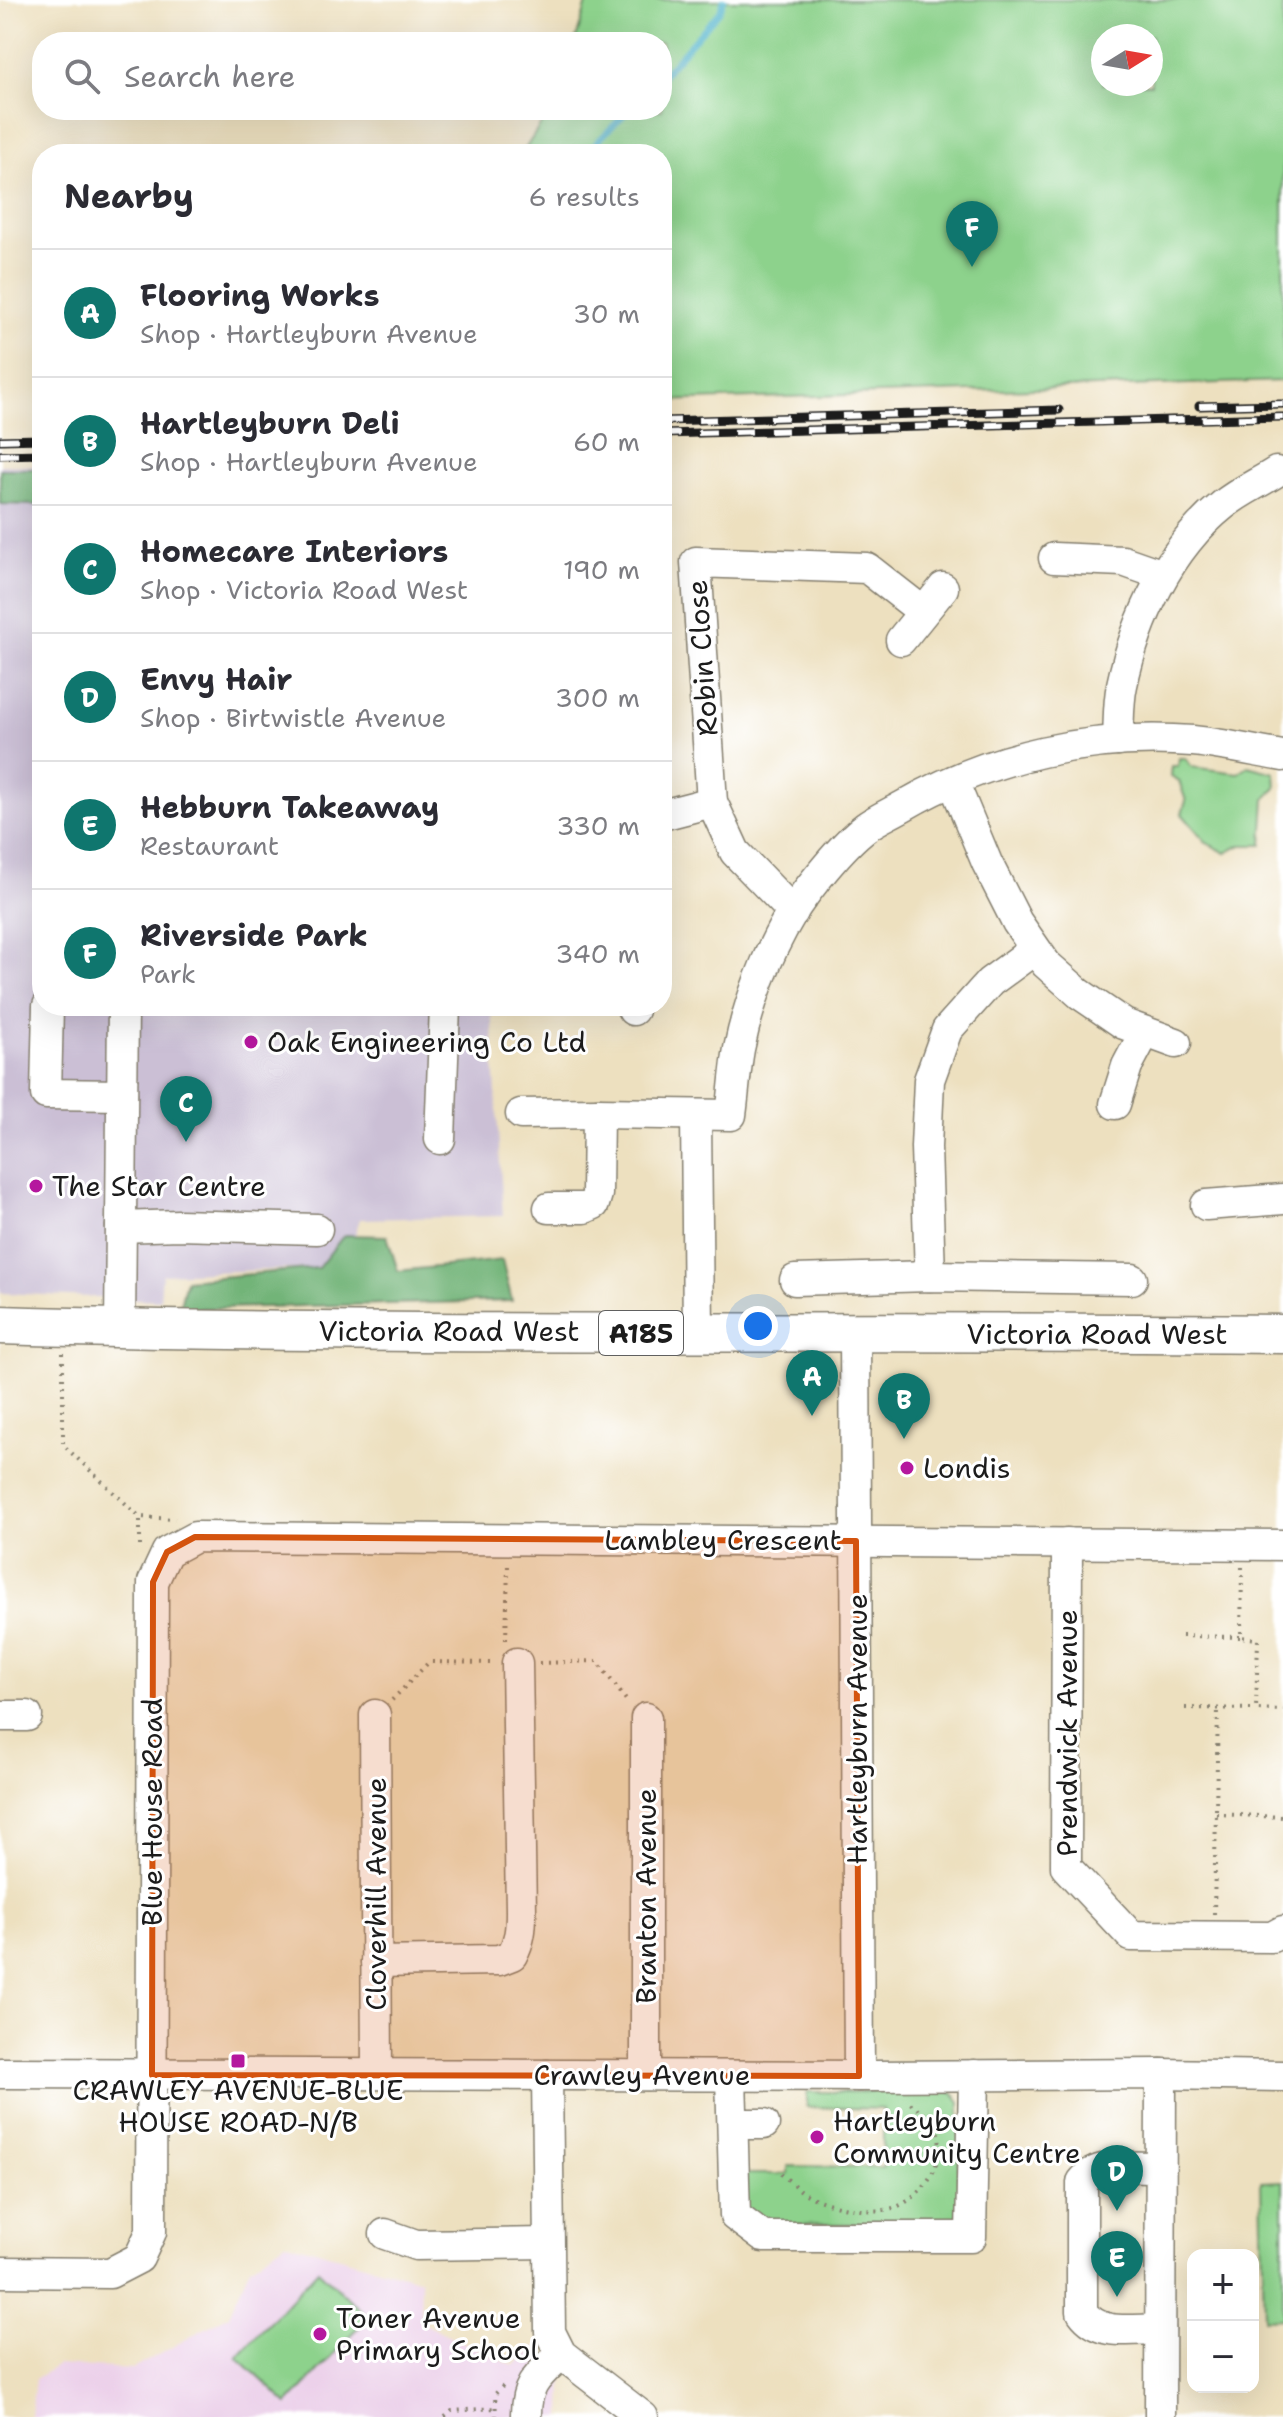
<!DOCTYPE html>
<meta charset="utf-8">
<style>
body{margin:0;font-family:"Shantell Sans",sans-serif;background:#f2f2f3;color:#2b2b33}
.controls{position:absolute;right:24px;bottom:24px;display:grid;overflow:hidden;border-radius:16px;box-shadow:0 8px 32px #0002}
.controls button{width:72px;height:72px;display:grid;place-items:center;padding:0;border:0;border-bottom:2px solid #e1e1e2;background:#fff;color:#2b2b33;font:40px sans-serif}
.compass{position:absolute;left:1091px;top:24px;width:72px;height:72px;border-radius:50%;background:#fff;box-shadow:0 8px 32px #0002;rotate:79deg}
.you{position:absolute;left:758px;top:1326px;width:28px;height:28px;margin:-20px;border:6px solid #fff;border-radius:50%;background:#1a73e8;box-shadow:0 0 0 12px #1a73e833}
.badge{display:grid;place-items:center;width:52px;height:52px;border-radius:50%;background:#0f766e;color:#fff;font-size:26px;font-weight:700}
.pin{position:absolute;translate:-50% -66px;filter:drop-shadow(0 2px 4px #0008)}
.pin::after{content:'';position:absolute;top:42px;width:28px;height:24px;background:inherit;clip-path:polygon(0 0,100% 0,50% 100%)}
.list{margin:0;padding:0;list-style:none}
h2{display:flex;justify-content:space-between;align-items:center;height:104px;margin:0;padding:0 32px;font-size:34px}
h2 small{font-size:26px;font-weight:400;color:#7c7c81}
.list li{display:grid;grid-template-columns:52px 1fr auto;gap:24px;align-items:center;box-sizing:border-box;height:128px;padding:0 32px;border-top:2px solid #e1e1e2}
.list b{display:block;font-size:30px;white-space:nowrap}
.list p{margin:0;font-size:26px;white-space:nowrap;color:#7c7c81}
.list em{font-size:26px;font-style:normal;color:#7c7c81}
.icon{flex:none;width:44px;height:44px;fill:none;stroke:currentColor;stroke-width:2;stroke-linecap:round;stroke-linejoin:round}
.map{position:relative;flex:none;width:1283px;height:2417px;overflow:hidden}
.search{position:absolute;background:#fff;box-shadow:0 8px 32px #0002;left:32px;top:32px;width:640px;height:88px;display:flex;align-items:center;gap:20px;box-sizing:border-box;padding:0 28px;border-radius:32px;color:#7c7c81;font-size:30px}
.panel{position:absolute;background:#fff;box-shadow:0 8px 32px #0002;left:32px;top:144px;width:640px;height:872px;border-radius:32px}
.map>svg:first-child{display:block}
</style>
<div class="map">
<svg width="1283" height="2417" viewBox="0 0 1283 2417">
<rect width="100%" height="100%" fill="#fff"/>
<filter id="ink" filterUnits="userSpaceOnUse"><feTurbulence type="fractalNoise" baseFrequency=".0125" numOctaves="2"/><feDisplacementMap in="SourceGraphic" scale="16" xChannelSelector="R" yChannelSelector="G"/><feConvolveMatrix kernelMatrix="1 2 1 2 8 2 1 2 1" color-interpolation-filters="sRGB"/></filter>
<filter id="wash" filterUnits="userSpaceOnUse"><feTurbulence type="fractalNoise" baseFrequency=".006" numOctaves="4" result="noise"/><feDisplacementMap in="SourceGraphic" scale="32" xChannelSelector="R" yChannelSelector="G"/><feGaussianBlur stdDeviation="1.8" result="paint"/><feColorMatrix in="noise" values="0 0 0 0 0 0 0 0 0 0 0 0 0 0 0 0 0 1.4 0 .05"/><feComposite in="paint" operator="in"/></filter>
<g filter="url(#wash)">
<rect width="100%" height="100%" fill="#ede0bf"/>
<!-- built -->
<polygon fill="#ecd1ea" points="286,2242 421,2280 420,2322 514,2366 537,2346 550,2364 563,2376 562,2417 31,2417 35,2379 58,2365 133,2369 229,2315 250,2267"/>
<!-- industrial -->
<polygon fill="#cbbfd5" points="0,465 42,466 42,1006 491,1006 503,1216 360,1219 344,1267 162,1274 160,1300 0,1293"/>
<!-- green -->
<g fill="#8dd28c" stroke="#547754" stroke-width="2" fill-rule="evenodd">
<path d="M588,0H1283V381L662,401V154H522L550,110H662V42H575ZM1151,36V84H1103V36Z"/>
<polygon points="1179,758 1185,758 1192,767 1238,773 1248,766 1275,773 1276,788 1265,799 1262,845 1241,845 1226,853 1207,843 1182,814 1186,801 1179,781 1171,776 1172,766 1178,766"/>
<polygon points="807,2092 953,2092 960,2102 958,2216 949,2223 766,2225 745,2212 744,2174 788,2174 788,2166 883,2167 883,2109 807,2107"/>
<polygon points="1283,2181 1283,2318 1264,2319 1261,2182"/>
<polygon points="318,2270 368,2317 288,2404 237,2357"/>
</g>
<!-- forest -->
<g fill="#72b478" stroke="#47684a" stroke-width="2">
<polygon points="0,469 36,469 37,505 0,504"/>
<polygon points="344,1235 387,1236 398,1271 502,1260 512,1301 179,1309 186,1280 318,1268"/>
</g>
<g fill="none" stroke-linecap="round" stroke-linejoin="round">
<!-- stream -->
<g stroke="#4bb1ca" stroke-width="6">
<polyline points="662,76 720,11 724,0"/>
<polyline points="585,154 629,110"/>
</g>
</g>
</g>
<g filter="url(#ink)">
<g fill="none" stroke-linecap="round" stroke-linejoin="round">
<defs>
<g id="minor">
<polyline points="1054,558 1123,561 1163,575"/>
<polyline points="901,640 943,588"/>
<path d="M1118,741C1119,723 1118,703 1122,685C1136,619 1169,548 1223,505C1239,492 1259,483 1276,472"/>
<polyline points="953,781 987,863 1017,922 1046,964 1080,994 1124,1024 1176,1043"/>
<polyline points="662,815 712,802"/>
<polyline points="793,912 735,852 712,802 696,562 867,568 922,611"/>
<polyline points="48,1006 46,1094 122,1095"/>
<polyline points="631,1006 633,1010"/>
<polyline points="1115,1104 1127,1066 1145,1032"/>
<polyline points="521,1114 598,1113"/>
<polyline points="696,1116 698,1333"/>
<polyline points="440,1139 445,1006"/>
<polyline points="1206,1205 1283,1199"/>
<path d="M549,1208H585L594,1204L597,1194L598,1113L731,1115C734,1094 735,1071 739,1049C748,1004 767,954 791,914C807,889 842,845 866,827C877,819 891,813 903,806C989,756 1093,733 1193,741C1223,744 1254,751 1283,756"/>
<polyline points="121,1227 179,1225 317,1229"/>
<polyline points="930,1276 926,1147 929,1080 947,1030 990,982 1035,949"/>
<polyline points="795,1280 930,1276 1132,1279"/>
<polyline points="120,1328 123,1006"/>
<polyline points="855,1334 859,2076"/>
<polyline points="1067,1543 1066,1867 1131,1936 1272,1937 1283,1931"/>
<polyline points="375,1715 377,2073"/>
<polyline points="0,1716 27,1716"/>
<polyline points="646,1718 646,2075"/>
<path d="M376,1962L499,1960L512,1955C520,1940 521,1929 521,1911L517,1663"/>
<polyline points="0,2073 875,2076 1161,2074 1283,2076"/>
<polyline points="547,2075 550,2332 561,2354 643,2417"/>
<polyline points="731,2076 735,2216 763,2237 971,2237 974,2075"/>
<polyline points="733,2124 764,2124"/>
<polyline points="385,2234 416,2245 547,2243"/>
<polyline points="0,2272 110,2273 139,2258 151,2232 153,1582 167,1552 195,1537 1283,1545"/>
<path d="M1160,2329C1131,2329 1100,2337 1082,2312V2182C1098,2160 1135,2168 1160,2167"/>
<path d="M526,2417C525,2384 539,2375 561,2354"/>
<polyline points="1160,2417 1161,2074"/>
</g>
<path id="major" d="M0,1325C427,1338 855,1329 1283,1334"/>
</defs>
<!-- minor casing -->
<use href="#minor" stroke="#847e6e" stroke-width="33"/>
<!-- major casing -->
<use href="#major" stroke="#847e6e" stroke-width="41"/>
<!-- path -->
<g stroke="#847e6e" stroke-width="4" stroke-dasharray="2 6" stroke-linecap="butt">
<polyline points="63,1353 63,1445 140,1517"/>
<polyline points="140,1546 140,1517 175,1519"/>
<polyline points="1242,1567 1241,1637 1258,1639 1256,1709 1283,1710"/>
<polyline points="1182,1636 1241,1637"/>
<polyline points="506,1640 508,1565"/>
<polyline points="539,1663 597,1661 629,1704"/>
<polyline points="392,1700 429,1662 491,1663"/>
<polyline points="1185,1708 1256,1709"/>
<polyline points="1216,1814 1283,1817"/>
<polyline points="1214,1914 1218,1708"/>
<path d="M781,2174C789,2180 797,2189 806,2194C826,2206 873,2216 896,2207C922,2197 944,2165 939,2137C936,2122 919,2109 907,2101"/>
<polyline points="445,2417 452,2411 495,2408"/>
<polyline points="496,2417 495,2394 505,2384"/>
</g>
<!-- minor -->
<use href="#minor" stroke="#fff" stroke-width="30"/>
<!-- major -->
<use href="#major" stroke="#fff" stroke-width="38"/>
<defs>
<g id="rail">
<polyline points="1199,406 1283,404"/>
<polyline points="662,421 1059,410"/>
<polyline points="662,434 1283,417"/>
<polyline points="0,440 42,439"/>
<polyline points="0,455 42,454"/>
</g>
</defs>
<!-- rail casing -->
<use href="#rail" stroke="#1c1c1c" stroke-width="9"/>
<!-- rail -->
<use href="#rail" stroke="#fff" stroke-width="6" stroke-dasharray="18" stroke-linecap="butt"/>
</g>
</g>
<!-- marked area -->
<path fill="#d4530e" fill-opacity="0.2" stroke="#d4530e" stroke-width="6" stroke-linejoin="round" d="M195,1537L856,1541L859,2076L152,2075L153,1582L167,1552Z"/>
<!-- markers -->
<g fill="#b5179e" stroke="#fff" stroke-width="3">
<circle cx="251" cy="1042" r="8"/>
<circle cx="36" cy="1186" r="8"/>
<circle cx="907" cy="1468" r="8"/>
<rect x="230" y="2053" width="16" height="16" rx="4"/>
<circle cx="817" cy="2137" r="8"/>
<circle cx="320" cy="2334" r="8"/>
</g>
<g text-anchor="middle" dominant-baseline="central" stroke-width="6" stroke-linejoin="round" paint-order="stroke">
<!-- shield labels -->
<rect fill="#fff" stroke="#606060" stroke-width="2" x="599" y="1311" width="84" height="44" rx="6"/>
<g font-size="26" font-weight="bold" fill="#1c1c1c">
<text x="641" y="1333">A185</text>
</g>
<!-- street labels -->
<g font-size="28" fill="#1c1c1c" stroke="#fff">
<text transform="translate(702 658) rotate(-94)">Robin Close</text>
<text x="449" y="1331">Victoria Road West</text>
<text x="1097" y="1334">Victoria Road West</text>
<text x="723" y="1540">Lambley Crescent</text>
<text transform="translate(857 1729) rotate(-90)">Hartleyburn Avenue</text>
<text transform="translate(1067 1733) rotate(-90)">Prendwick Avenue</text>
<text transform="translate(152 1812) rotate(-90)">Blue House Road</text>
<text transform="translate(376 1894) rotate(-90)">Cloverhill Avenue</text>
<text transform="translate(646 1896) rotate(-90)">Branton Avenue</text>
<text x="642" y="2075">Crawley Avenue</text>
</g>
<!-- poi labels -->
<g font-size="28" fill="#1c1c1c" stroke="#fff" text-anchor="start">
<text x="267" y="1042">Oak Engineering Co Ltd</text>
<text x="52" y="1186">The Star Centre</text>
<text x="923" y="1468">Londis</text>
<text x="238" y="2090" text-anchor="middle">CRAWLEY AVENUE-BLUE<tspan x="238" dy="32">HOUSE ROAD-N/B</tspan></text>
<text x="833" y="2121">Hartleyburn<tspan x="833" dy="32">Community Centre</tspan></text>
<text x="336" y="2318">Toner Avenue<tspan x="336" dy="32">Primary School</tspan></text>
</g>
</g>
</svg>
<div class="controls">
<button>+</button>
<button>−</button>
</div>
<svg class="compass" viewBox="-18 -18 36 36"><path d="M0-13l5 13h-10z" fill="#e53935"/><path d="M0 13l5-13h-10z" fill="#7c7c81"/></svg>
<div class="you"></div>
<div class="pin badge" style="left:812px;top:1416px">A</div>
<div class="pin badge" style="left:904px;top:1439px">B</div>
<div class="pin badge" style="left:186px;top:1142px">C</div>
<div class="pin badge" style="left:1117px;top:2211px">D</div>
<div class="pin badge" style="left:1117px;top:2297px">E</div>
<div class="pin badge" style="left:972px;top:267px">F</div>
<div class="search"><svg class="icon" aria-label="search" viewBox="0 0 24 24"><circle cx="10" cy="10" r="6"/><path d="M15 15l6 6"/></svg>Search here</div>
<section class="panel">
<h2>Nearby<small>6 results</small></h2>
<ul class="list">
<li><span class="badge">A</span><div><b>Flooring Works</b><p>Shop · Hartleyburn Avenue</p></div><em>30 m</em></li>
<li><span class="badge">B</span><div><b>Hartleyburn Deli</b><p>Shop · Hartleyburn Avenue</p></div><em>60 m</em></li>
<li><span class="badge">C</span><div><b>Homecare Interiors</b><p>Shop · Victoria Road West</p></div><em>190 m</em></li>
<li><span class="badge">D</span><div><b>Envy Hair</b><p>Shop · Birtwistle Avenue</p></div><em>300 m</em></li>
<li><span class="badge">E</span><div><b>Hebburn Takeaway</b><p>Restaurant</p></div><em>330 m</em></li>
<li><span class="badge">F</span><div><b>Riverside Park</b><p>Park</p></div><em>340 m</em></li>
</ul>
</section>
</div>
